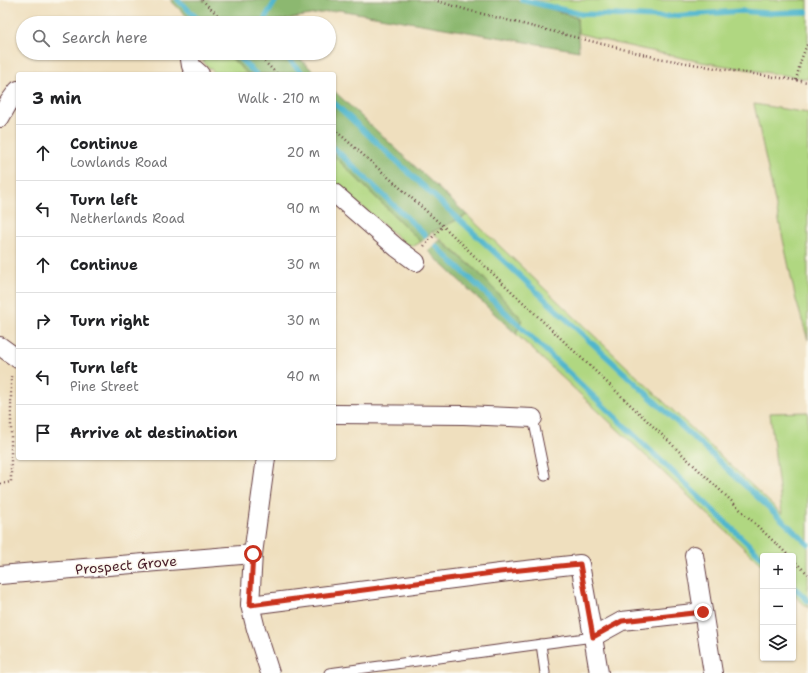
<!DOCTYPE html>
<meta charset="utf-8">
<style>
body{margin:0;font-family:"Shantell Sans",sans-serif;background:#f2f2f2;color:#202124}
.controls{position:absolute;right:12px;bottom:12px;display:grid;overflow:hidden;border-radius:4px;box-shadow:0 1px 3px #0004}
.controls button{width:36px;height:36px;display:grid;place-items:center;padding:0;border:0;border-bottom:1px solid #e0e0e0;background:#fff;color:#202124;font:20px sans-serif}
.stop{position:absolute;width:12px;height:12px;margin:-9px;border:3px solid #c8321e;border-radius:50%;background:#fff}
.stop.end{background:#c8321e;border-color:#fff;box-shadow:0 1px 4px #0008}
.list{margin:0;padding:0;list-style:none}
h2{display:flex;justify-content:space-between;align-items:center;height:52px;margin:0;padding:0 16px;font-size:17px}
h2 small{font-size:13px;font-weight:400;color:#757577}
.list li{display:grid;grid-template-columns:26px 1fr auto;gap:12px;align-items:center;box-sizing:border-box;height:56px;padding:0 16px;border-top:1px solid #e0e0e0}
.list b{display:block;font-size:15px;white-space:nowrap}
.list p{margin:0;font-size:13px;white-space:nowrap;color:#757577}
.list em{font-size:13px;font-style:normal;color:#757577}
.icon{flex:none;width:22px;height:22px;fill:none;stroke:currentColor;stroke-width:2;stroke-linecap:round;stroke-linejoin:round}
.map{position:relative;flex:none;width:808px;height:673px;overflow:hidden}
.search{position:absolute;background:#fff;box-shadow:0 1px 3px #0004;left:16px;top:16px;width:320px;height:44px;display:flex;align-items:center;gap:10px;box-sizing:border-box;padding:0 14px;border-radius:22px;color:#757577;font-size:15px}
.panel{position:absolute;background:#fff;box-shadow:0 1px 3px #0004;left:16px;top:72px;width:320px;height:388px;border-radius:4px}
.map>svg:first-child{display:block}
</style>
<div class="map">
<svg width="808" height="673" viewBox="0 0 808 673">
<rect width="100%" height="100%" fill="#fbf7ec"/>
<filter id="ink" filterUnits="userSpaceOnUse"><feTurbulence type="fractalNoise" baseFrequency=".025" numOctaves="2"/><feDisplacementMap in="SourceGraphic" scale="8" xChannelSelector="R" yChannelSelector="G"/><feConvolveMatrix kernelMatrix="1 2 1 2 8 2 1 2 1" color-interpolation-filters="sRGB"/></filter>
<filter id="wash" filterUnits="userSpaceOnUse"><feTurbulence type="fractalNoise" baseFrequency=".012" numOctaves="4" result="noise"/><feDisplacementMap in="SourceGraphic" scale="16" xChannelSelector="R" yChannelSelector="G"/><feGaussianBlur stdDeviation="0.9" result="paint"/><feColorMatrix in="noise" values="0 0 0 0 0 0 0 0 0 0 0 0 0 0 0 0 0 1.4 0 .05"/><feComposite in="paint" operator="in"/></filter>
<g filter="url(#wash)">
<rect width="100%" height="100%" fill="#efdfbe"/>
<!-- green -->
<g fill="#b0d781" stroke="#7d7b56">
<polygon points="524,0 808,0 808,79 701,62 615,43 578,33 577,18"/>
<polygon points="199,53 226,53 248,74 216,74 205,64"/>
<polygon points="754,104 808,113 808,340 796,300"/>
<polygon points="334,156 421,242 414,246 406,244 334,183"/>
<polygon points="467,215 782,514 770,413 808,412 808,608 793,594 793,556 763,556 763,566 516,334 522,319 475,269 432,232"/>
</g>
<!-- forest -->
<g fill="#8cb86f" stroke="#6b6c4d">
<polygon points="170,0 524,0 577,18 579,51 339,10 264,23 194,23"/>
<polygon points="226,53 294,53 316,74 248,74"/>
<polygon points="334,91 467,215 432,232 421,242 334,156"/>
<polygon points="440,240 475,269 522,319 516,334 428,251"/>
</g>
<g fill="none" stroke-linecap="round" stroke-linejoin="round">
<!-- stream -->
<g stroke="#4fb6cd" stroke-width="5.5">
<polyline points="178,0 202,23"/>
<polyline points="522,0 581,14 614,15 659,17 741,11 766,13 806,12"/>
<polyline points="262,23 276,0"/>
<polyline points="234,53 256,74"/>
<polyline points="283,53 303,74"/>
<polyline points="334,103 808,544"/>
<polyline points="334,148 425,235"/>
<polyline points="436,246 763,558"/>
<polyline points="793,586 808,601"/>
</g>
</g>
</g>
<g filter="url(#ink)">
<g fill="none" stroke-linecap="round" stroke-linejoin="round">
<defs>
<g id="lane">
<polyline points="533,418 545,476"/>
<polyline points="541,644 545,673"/>
<polyline points="329,673 593,637"/>
</g>
<g id="street">
<polyline points="189,53 191,66 200,74"/>
<polyline points="0,118 9,102 18,90"/>
<polyline points="334,193 397,248 416,262"/>
<polyline points="0,346 18,359"/>
<polyline points="334,414 464,415 533,418"/>
<polyline points="266,458 253,554 250,605 256,629 270,673"/>
<polyline points="694,555 713,673"/>
<polyline points="0,575 253,554"/>
<polyline points="250,605 500,573 580,564 593,637 599,673"/>
<polyline points="593,637 622,621 703,612"/>
</g>
</defs>
<!-- lane casing -->
<use href="#lane" stroke="#633c41" stroke-width="11"/>
<!-- street casing -->
<use href="#street" stroke="#633c41" stroke-width="20"/>
<!-- path -->
<g stroke="#633c41" stroke-width="2.5" stroke-dasharray="1 3" stroke-linecap="butt">
<polyline points="202,0 226,23"/>
<polyline points="434,0 467,10 658,58 727,70 808,82"/>
<polyline points="256,53 277,74"/>
<polyline points="796,80 801,60 808,42"/>
<polyline points="334,129 443,226 789,556"/>
<polyline points="424,246 443,226"/>
<polyline points="0,484 11,482 11,376"/>
<polyline points="793,560 808,574"/>
</g>
<!-- lane -->
<use href="#lane" stroke="#fff" stroke-width="9"/>
<!-- street -->
<use href="#street" stroke="#fff" stroke-width="18"/>
</g>
</g>
<g fill="none" stroke-linecap="round" stroke-linejoin="round" filter="url(#ink)">
<!-- route -->
<polyline stroke="#c8321e" stroke-width="5" points="253,554 250,605 500,572 580,564 593,637 622,621 703,612"/>
</g>
<g text-anchor="middle" dominant-baseline="central" stroke-width="3" stroke-linejoin="round" paint-order="stroke">
<!-- street labels -->
<g font-size="14" fill="#4a1f2b" stroke="#fbf7ec">
<text transform="translate(126 565) rotate(-5)">Prospect Grove</text>
</g>
</g>
</svg>
<div class="controls">
<button>+</button>
<button>−</button>
<button><svg class="icon" aria-label="layers" viewBox="0 0 24 24"><path d="M12 4l9 5-9 5-9-5zM3 14l9 5 9-5"/></svg></button>
</div>
<div class="stop" style="left:253px;top:554px"></div>
<div class="stop end" style="left:703px;top:612px"></div>
<div class="search"><svg class="icon" aria-label="search" viewBox="0 0 24 24"><circle cx="10" cy="10" r="6"/><path d="M15 15l6 6"/></svg>Search here</div>
<section class="panel">
<h2>3 min<small>Walk · 210 m</small></h2>
<ul class="list">
<li><svg class="icon" aria-label="ahead" viewBox="0 0 24 24"><path d="M12 20V5M6 11l6-6 6 6"/></svg><div><b>Continue</b><p>Lowlands Road</p></div><em>20 m</em></li>
<li><svg class="icon" aria-label="left" viewBox="0 0 24 24"><path d="M17 20v-9H6M10 6l-5 5 5 5"/></svg><div><b>Turn left</b><p>Netherlands Road</p></div><em>90 m</em></li>
<li><svg class="icon" aria-label="ahead" viewBox="0 0 24 24"><path d="M12 20V5M6 11l6-6 6 6"/></svg><div><b>Continue</b></div><em>30 m</em></li>
<li><svg class="icon" aria-label="right" viewBox="0 0 24 24"><path d="M7 20v-9h11M14 6l5 5-5 5"/></svg><div><b>Turn right</b></div><em>30 m</em></li>
<li><svg class="icon" aria-label="left" viewBox="0 0 24 24"><path d="M17 20v-9H6M10 6l-5 5 5 5"/></svg><div><b>Turn left</b><p>Pine Street</p></div><em>40 m</em></li>
<li><svg class="icon" aria-label="arrive" viewBox="0 0 24 24"><path d="M6 21V4h12l-3 4 3 4H6"/></svg><div><b>Arrive at destination</b></div></li>
</ul>
</section>
</div>
